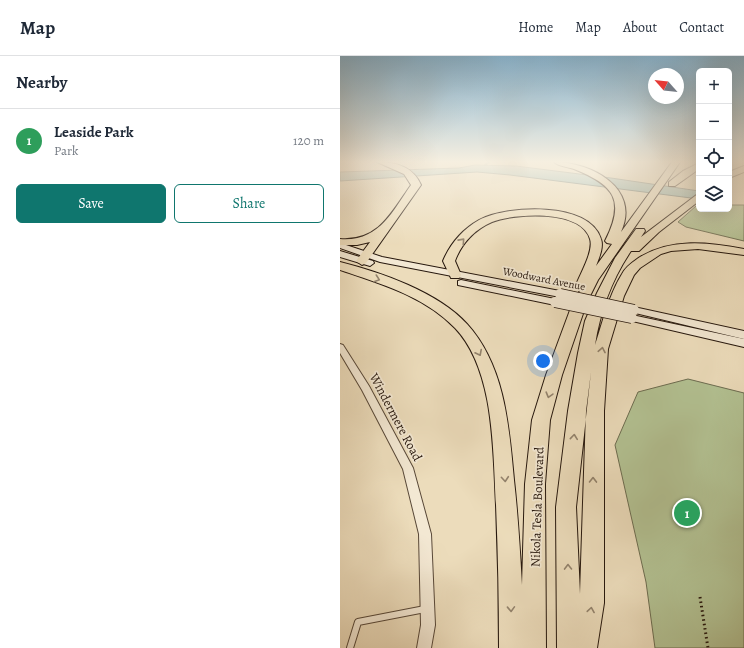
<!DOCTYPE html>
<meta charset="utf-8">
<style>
body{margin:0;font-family:Alegreya,serif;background:#f6f6f7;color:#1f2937}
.controls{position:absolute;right:12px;top:12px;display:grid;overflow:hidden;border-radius:6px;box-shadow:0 4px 16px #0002}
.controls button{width:36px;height:36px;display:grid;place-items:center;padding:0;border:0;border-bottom:1px solid #e0e1e3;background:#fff;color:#1f2937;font:20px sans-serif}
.compass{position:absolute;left:308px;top:12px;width:36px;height:36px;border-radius:50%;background:#fff;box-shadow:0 4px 16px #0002;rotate:297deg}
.you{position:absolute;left:203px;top:305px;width:14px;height:14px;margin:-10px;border:3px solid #fff;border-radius:50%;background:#1a73e8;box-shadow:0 0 0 6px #1a73e833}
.badge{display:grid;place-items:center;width:26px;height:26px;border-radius:50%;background:#0f766e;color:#fff;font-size:13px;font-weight:700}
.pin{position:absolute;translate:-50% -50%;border:2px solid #fff;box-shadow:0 1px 4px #0006}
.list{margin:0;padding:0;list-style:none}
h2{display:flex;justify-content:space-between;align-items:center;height:52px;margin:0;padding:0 16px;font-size:17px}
h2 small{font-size:13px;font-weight:400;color:#747a83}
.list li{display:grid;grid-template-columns:26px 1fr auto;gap:12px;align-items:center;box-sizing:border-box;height:64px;padding:0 16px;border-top:1px solid #e0e1e3}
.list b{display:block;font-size:15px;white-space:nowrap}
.list p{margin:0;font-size:13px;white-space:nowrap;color:#747a83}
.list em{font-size:13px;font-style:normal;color:#747a83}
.actions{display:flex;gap:8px;padding:12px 16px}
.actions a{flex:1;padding:9px 0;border:1px solid #0f766e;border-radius:6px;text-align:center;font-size:14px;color:#0f766e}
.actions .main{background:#0f766e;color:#fff}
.icon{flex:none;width:22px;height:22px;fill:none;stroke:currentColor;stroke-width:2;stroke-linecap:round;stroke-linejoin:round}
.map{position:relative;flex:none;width:404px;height:592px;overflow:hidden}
header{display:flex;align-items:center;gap:24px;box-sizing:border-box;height:56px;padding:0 20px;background:#fff;border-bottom:1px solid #e0e1e3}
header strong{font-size:19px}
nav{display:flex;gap:22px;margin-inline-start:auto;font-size:14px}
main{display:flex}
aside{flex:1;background:#fff}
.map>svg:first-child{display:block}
</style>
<header>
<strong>Map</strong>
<nav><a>Home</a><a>Map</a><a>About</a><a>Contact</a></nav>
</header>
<main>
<aside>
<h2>Nearby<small></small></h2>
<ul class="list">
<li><span class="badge" style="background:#2e9e5b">1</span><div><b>Leaside Park</b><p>Park</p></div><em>120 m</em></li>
</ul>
<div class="actions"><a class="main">Save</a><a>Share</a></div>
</aside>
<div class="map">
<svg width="404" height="592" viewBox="0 0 404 592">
<rect width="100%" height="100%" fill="#ecdcbb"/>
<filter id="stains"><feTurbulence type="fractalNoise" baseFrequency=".005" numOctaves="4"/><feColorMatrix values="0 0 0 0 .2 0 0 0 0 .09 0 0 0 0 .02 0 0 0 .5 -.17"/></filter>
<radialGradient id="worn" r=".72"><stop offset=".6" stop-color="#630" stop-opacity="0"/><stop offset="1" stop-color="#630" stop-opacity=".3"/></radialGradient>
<!-- green -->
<g fill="#b3c293" stroke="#6c6c50">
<polygon points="389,149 404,149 404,185 346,171 338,166 356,150 359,150 359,153 389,153"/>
<polygon points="348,323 404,337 404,592 315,592 306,526 275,389 298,336"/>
</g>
<!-- water -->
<polygon fill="#99bab4" stroke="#6b7971" points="135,109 176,110 271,122 359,135 359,143 170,119 137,116 0,125 0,116 119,112"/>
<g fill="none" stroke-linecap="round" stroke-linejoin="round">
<!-- stream -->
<polyline stroke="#6b7971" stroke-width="2" points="145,109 149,106"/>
<defs>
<polyline id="lane" points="10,592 18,566 85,553"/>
<polygon id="street" points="0,288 3,289 29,330 73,412 91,478 95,569 91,592 77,592 81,569 79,478 63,413 22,334 0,297"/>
<g id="secondary">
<polygon points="0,187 42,201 220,235 225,238 220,241 40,206 0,192"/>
<polygon points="0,195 33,205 34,207 30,210 0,201"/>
<polygon points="121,224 215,243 220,246 215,249 118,229 118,225"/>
<polygon points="294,251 404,275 404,283 291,256 289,254"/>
<polygon points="292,259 404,283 404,291 288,264 287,262 288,260"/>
</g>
<g id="highway">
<path d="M37,106C55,106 73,110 81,129L26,207L22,209L16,205L30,186L17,189H0V183C39,186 52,156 71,129L64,118Z"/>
<path d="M214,106C251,106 301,132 281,176L332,106H340L258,224L247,246L222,319L210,364L205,428L206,592H159C159,544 158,497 156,449C153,396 155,314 115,272C84,240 41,228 0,214V206C40,216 98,236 127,268C165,310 169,370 174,424C178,459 180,494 182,529L185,428L192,364L206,319L233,246L241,233L236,229C240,218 254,195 250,183C241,153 175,157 152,166C135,173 121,188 115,205L121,219L119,222H111L103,205C110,188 123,173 139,164C167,149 250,145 261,183C264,191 259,202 256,210L272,188L267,187L265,185C286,144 274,129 234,113C228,111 218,110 214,106Z"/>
<polygon points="359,107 359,113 335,130 329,130 329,126 343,115"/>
<polygon points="404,110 404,116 389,122 389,116"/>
<path d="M359,137V145L319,176L299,195H291C272,223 260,256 255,289C263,265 269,239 282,218C286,210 293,206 300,201C332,182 368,186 404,193V199L358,193L331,195L321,198L300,212L294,219L284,240L268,293L264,355V547L257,592H217L216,451L228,355L238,297L245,265L257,237L275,202L296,173H304L305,175L301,181ZM251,316L246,355L240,538L236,451Z"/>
</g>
</defs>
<!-- lane casing -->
<use href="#lane" stroke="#584838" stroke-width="8"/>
<!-- street casing -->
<use href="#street" stroke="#584838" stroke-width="2"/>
<!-- secondary casing -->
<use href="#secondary" stroke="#26170d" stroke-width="2"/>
<!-- highway casing -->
<use href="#highway" stroke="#26170d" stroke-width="2"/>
<!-- path -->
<polyline stroke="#26170d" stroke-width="3" stroke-dasharray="1.5 3" stroke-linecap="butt" points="360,541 368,592"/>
<!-- lane -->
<use href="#lane" stroke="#f3e8d3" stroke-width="6"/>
<!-- street -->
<use href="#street" fill="#f3e8d3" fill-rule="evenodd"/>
<!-- secondary -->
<use href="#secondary" fill="#f3e8d3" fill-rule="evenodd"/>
<!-- highway -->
<use href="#highway" fill="#ecdcbb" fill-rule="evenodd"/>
<defs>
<polyline id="secondary-bridge-far1" points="220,238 223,239"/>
<g id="secondary-bridge">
<polyline points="220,238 294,254"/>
<polyline points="215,246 292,262"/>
</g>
</defs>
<!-- secondary-bridge-far1 casing -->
<use href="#secondary-bridge-far1" stroke="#26170d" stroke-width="10" stroke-linecap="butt"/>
<!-- secondary-bridge casing -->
<use href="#secondary-bridge" stroke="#26170d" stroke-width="12" stroke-linecap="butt"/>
<!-- secondary-bridge-far1 -->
<use href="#secondary-bridge-far1" stroke="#f3e8d3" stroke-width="8"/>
<!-- secondary-bridge -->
<use href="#secondary-bridge" stroke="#f3e8d3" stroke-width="10"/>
</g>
<!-- one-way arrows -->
<defs><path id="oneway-chevron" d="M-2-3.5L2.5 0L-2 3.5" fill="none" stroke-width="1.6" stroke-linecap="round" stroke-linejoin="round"/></defs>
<g stroke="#93836d">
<use href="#oneway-chevron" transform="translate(122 185) rotate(-48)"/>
<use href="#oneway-chevron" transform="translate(37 223) rotate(19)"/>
<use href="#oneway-chevron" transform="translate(262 294) rotate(-79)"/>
<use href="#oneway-chevron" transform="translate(139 297) rotate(63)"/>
<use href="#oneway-chevron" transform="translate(209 339) rotate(106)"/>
<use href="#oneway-chevron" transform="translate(234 381) rotate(-84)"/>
<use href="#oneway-chevron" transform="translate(165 423) rotate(85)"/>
<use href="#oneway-chevron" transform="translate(253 424) rotate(-89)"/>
<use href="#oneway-chevron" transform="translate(228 511) rotate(-91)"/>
<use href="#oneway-chevron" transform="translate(171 553) rotate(88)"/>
<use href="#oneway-chevron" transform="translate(251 554) rotate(-81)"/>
</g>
<!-- sky -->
<linearGradient id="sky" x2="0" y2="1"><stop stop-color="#88b6d3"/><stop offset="0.56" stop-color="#f6efe0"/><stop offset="1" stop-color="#f6efe0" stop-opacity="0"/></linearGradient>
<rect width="404" height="189" fill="url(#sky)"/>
<g text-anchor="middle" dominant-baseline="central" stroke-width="3.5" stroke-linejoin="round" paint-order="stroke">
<!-- street labels -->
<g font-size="11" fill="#26170d" stroke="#f3e8d3">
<text transform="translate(204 223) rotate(11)">Woodward Avenue</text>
</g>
<!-- near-street labels -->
<g font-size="13" fill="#26170d" stroke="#f3e8d3">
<text transform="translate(56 361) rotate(62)">Windermere Road</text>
<text transform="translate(197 451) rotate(-88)">Nikola Tesla Boulevard</text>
</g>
</g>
<rect width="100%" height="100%" filter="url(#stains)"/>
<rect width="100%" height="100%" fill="url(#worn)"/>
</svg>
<div class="controls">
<button>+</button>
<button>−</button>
<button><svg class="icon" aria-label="locate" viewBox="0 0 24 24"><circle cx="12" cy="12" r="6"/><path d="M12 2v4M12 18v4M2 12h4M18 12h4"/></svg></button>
<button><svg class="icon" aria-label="layers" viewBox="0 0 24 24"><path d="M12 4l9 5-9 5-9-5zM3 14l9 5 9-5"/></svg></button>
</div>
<svg class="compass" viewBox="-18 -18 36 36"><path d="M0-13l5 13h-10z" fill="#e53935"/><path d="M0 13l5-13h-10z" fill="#747a83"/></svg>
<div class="you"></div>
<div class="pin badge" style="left:347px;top:457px;background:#2e9e5b">1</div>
</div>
</main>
